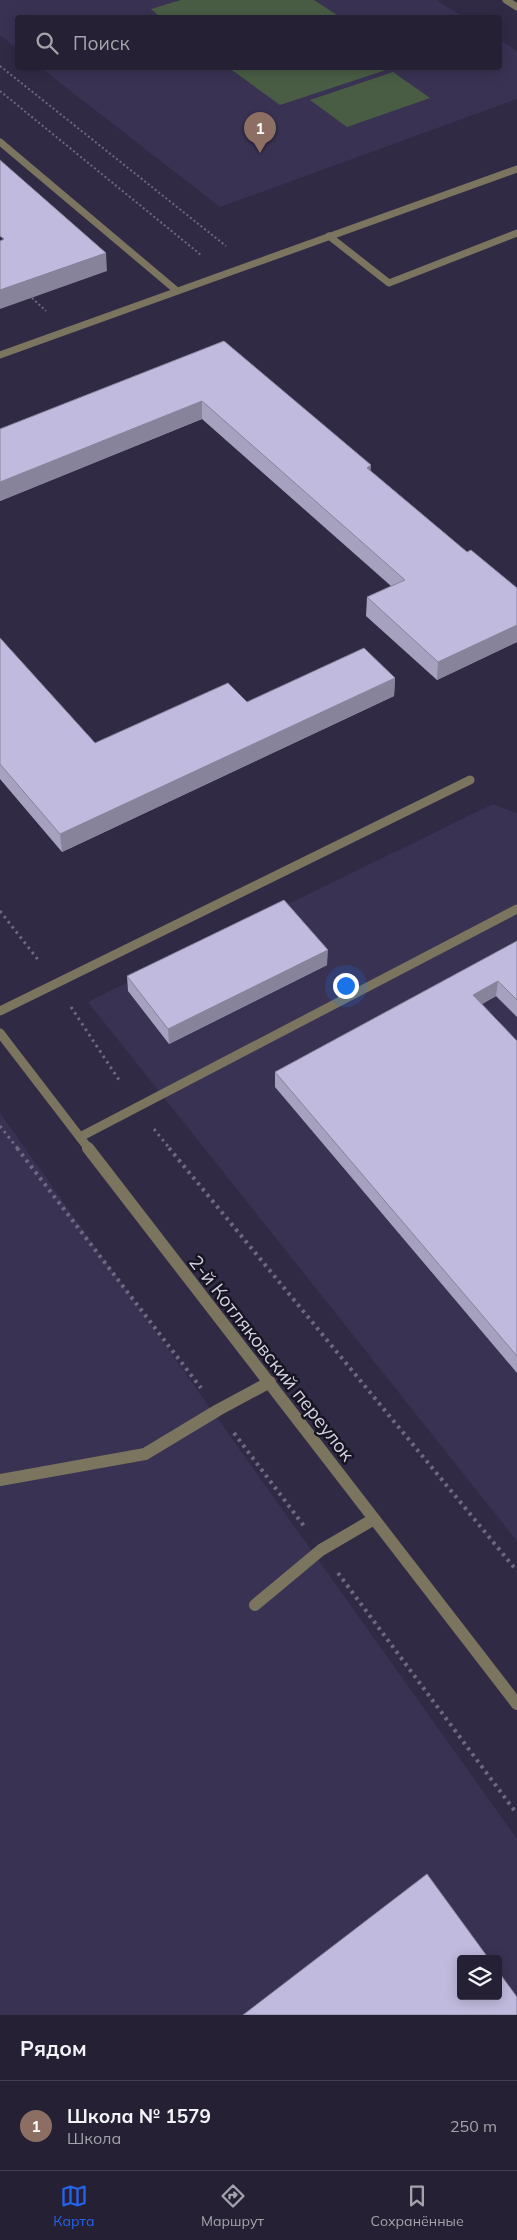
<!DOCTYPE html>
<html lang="ru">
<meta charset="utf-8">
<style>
body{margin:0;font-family:Mulish,sans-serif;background:#312d40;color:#f1f3f6}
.controls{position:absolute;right:15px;bottom:15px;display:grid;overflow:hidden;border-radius:5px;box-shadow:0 2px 12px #0003}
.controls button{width:45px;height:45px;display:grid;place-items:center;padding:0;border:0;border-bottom:1px solid #423e4f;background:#252034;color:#f1f3f6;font:25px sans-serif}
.you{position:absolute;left:345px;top:985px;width:18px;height:18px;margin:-12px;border:4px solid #fff;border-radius:50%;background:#1a73e8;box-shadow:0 0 0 8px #1a73e833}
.badge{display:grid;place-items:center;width:32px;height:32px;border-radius:50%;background:#2563eb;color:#fff;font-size:16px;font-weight:700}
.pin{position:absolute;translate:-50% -41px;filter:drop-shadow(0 1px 2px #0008)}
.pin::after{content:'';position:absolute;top:26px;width:18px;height:15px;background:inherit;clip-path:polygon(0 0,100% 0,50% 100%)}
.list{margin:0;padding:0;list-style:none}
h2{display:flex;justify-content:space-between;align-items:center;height:65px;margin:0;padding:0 20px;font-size:21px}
h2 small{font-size:16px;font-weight:400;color:#a3a3ac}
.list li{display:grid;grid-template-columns:32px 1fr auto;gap:15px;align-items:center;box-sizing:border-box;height:90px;padding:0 20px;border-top:1px solid #423e4f}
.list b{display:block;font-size:19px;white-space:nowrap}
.list p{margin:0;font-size:16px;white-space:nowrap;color:#a3a3ac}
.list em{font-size:16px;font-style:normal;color:#a3a3ac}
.icon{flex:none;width:28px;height:28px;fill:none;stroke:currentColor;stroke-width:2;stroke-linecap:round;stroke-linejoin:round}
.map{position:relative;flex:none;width:517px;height:2015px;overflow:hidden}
.search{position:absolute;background:#252034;box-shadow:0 2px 12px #0003;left:15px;right:15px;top:15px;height:55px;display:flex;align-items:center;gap:12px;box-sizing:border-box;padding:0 18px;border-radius:5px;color:#a3a3ac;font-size:19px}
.sheet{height:155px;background:#252034}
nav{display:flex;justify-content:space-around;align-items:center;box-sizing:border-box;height:70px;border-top:1px solid #423e4f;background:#252034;font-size:14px;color:#a3a3ac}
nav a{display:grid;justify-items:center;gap:2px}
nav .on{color:#2563eb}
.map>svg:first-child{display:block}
</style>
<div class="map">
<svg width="517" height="2015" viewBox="0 0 517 2015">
<rect width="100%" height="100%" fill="#312a45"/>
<!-- built -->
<g fill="#3a3253" fill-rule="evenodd">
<polygon points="0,0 436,0 464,17 18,18 17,49 0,35"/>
<polygon points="500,40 517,51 517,99 220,207 41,68 500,68"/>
<polygon points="493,804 517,813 517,1541 88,1002"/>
<path d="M0,1113L517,1839V2015H0ZM461,1959H498V1996H461Z"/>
</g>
<!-- green -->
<g fill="#495d45">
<polygon points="181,0 314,0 340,17 161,18 151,9"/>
<polygon points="229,68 392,68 280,105"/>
<polygon points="393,72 430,98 347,127 310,100"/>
</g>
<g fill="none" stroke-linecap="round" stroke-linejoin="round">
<!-- path-far2 -->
<g stroke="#6e6980" stroke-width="2" stroke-dasharray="2 2.5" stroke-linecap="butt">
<polyline points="0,66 226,246"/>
<polyline points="0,91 201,255"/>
<polyline points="32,298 46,311"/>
</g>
<!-- path-far1 -->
<g stroke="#6e6980" stroke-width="3" stroke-dasharray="2.5 4" stroke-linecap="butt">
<polyline points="0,911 39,961"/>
<polyline points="71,1007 121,1083"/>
<polyline points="0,1126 18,1149"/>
<polyline points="154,1129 170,1149"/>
</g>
<!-- path -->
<g stroke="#6e6980" stroke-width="4" stroke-dasharray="3 4.5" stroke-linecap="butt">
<polyline points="17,1148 201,1388"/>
<polyline points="169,1148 517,1571"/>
<polyline points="234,1433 304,1526"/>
<polyline points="338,1573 517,1814"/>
</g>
<!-- lane-far2 -->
<g stroke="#7b7560" stroke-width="7">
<polyline points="506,0 517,7"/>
<polyline points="0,142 177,291"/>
<polyline points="329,236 389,283 517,233"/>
<polyline points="0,355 517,169"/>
</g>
<!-- lane-far1 -->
<g stroke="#7b7560" stroke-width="9">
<polyline points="0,1011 470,780"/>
<polyline points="80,1137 517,909"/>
</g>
<!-- lane -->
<g stroke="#7b7560" stroke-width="12">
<polyline points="0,1480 145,1454 218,1410 270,1382"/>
<polyline points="255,1605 321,1550 374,1519"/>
</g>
<!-- street-far1 -->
<polyline stroke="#7b7560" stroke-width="9" points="0,1033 89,1149"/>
<!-- street -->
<polyline stroke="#7b7560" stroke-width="12" points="88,1148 517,1704"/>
</g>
<!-- wall -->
<g fill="#a5a1bf">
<polygon points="224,341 371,471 467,552 517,588 517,642 437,680 366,616 367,597 391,586 202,419 0,501 0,429"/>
<polygon points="0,638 95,743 247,702 395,678 394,696 62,852 0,779"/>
<polygon points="517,941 517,1017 496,996 482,1004 517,1041 517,1373 275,1087 275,1072"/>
<polygon points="327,965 169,1044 128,991 127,976"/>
</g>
<!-- shaded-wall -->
<g fill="#86839b">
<polygon points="106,253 107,271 0,309 0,290"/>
<polygon points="202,401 202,419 0,501 0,482"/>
<polygon points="371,465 370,484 367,468"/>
<polygon points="517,625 517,642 437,680 438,662"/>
<polygon points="395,678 394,696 62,852 60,834"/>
<polygon points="328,950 327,965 169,1044 168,1029"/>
<polygon points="498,981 496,996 471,1010 473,995"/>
</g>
<!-- building -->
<g fill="#c0bbde" stroke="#86839b">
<polygon points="0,160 106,253 0,290 0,241 4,239 0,236"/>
<polygon points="224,341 371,465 367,468 467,552 471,550 517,588 517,625 438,662 367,597 405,580 202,401 0,482 0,429"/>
<polygon points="0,638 95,743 228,683 247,702 364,648 395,678 60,834 0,764"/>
<polygon points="284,900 328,950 168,1029 127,976"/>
<polygon points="517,941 517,1000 498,981 473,995 517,1041 517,1356 275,1072"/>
<polygon points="427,1874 489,1959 461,1959 461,1996 498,1996 498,1971 517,1997 517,2015 243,2015"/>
</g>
<g text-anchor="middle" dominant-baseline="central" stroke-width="5" stroke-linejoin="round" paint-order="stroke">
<!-- street labels -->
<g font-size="19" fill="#d4d1e3" stroke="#181522">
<text transform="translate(272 1358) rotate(52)">2-й Котляковский переулок</text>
</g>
</g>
</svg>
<div class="controls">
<button><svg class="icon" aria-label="layers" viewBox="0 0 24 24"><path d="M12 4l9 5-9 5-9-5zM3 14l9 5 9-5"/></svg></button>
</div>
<div class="you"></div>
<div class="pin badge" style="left:260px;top:153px;background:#8d6e63">1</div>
<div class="search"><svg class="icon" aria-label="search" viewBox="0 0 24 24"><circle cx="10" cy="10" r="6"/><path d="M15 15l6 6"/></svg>Поиск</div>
</div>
<section class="sheet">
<h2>Рядом<small></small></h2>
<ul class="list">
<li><span class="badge" style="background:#8d6e63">1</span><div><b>Школа № 1579</b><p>Школа</p></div><em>250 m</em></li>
</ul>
</section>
<nav>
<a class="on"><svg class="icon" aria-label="map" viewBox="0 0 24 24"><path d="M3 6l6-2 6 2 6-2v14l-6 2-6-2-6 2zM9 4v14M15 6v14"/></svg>Карта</a>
<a><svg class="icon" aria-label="directions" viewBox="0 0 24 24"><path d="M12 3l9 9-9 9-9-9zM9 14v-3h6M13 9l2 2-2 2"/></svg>Маршрут</a>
<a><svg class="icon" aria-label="saved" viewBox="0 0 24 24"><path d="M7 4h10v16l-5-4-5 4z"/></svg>Сохранённые</a>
</nav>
